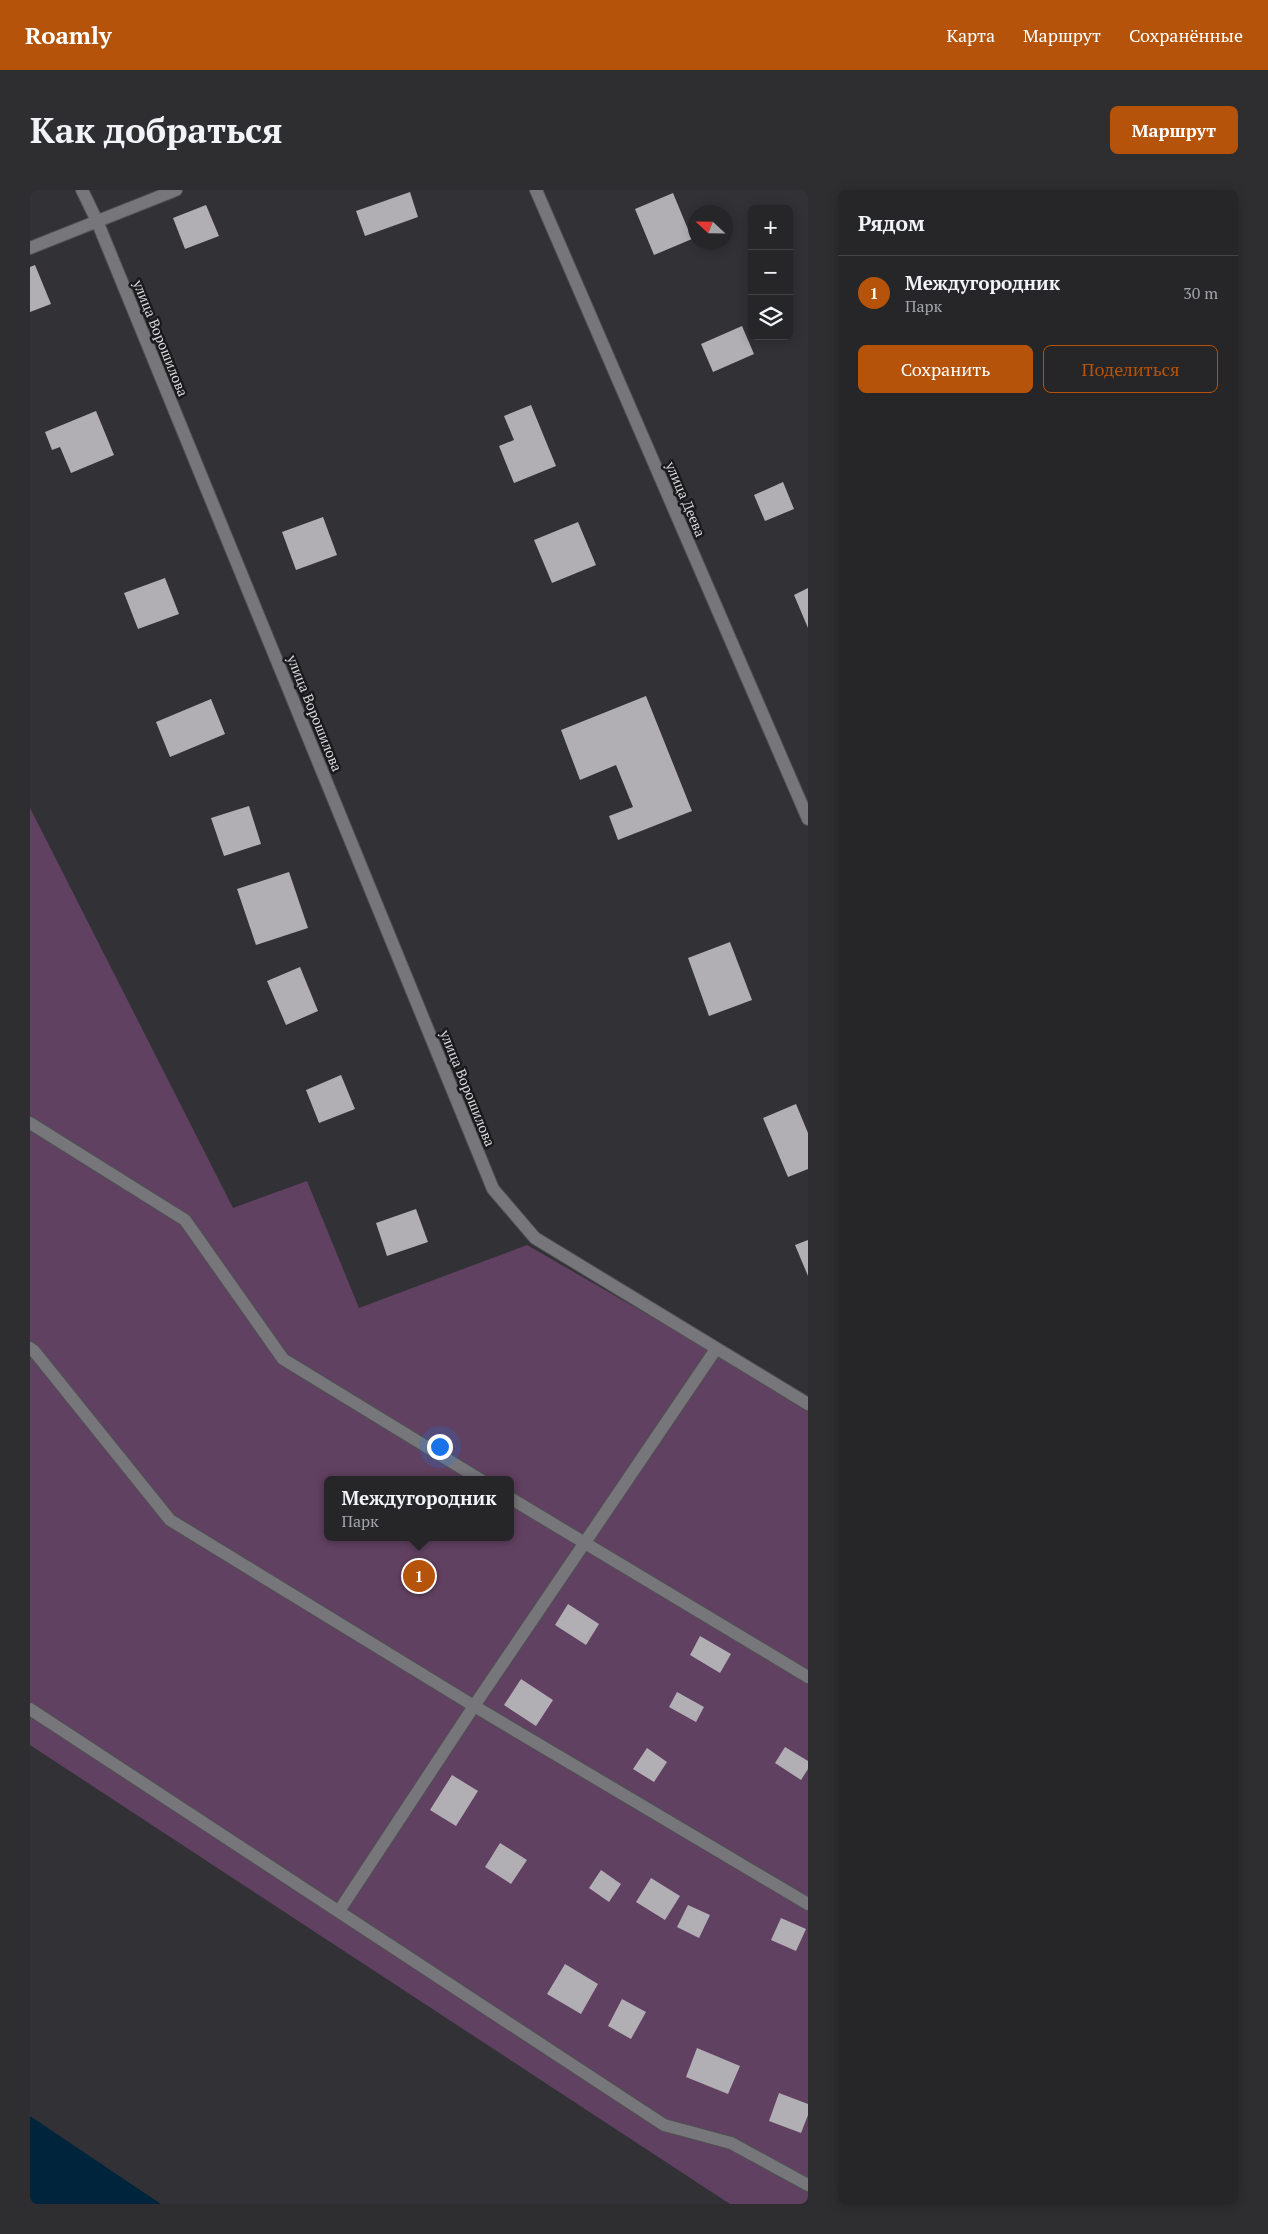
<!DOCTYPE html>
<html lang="ru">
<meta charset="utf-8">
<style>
body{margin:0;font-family:"PT Serif",serif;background:#2e2e30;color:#f1f3f6}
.controls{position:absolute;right:15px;top:15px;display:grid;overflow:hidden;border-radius:8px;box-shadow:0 2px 12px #0003}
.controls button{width:45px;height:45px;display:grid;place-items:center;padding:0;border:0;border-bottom:1px solid #424345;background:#262628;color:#f1f3f6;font:25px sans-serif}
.compass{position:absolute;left:658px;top:15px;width:45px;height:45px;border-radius:50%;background:#262628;box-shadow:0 2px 12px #0003;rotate:292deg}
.you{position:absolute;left:409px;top:1256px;width:18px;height:18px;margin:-12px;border:4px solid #fff;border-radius:50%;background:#1a73e8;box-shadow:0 0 0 8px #1a73e833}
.badge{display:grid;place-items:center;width:32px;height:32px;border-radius:50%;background:#b45309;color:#fff;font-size:16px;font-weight:700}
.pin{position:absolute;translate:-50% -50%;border:2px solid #fff;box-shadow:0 1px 5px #0006}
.popup{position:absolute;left:294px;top:1286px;width:190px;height:65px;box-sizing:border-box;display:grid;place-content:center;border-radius:8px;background:#262628;filter:drop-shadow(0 1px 4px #0005);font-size:16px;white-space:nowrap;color:#a4a5a8}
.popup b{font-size:19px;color:#f1f3f6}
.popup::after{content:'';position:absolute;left:50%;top:100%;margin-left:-10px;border:10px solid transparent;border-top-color:#262628}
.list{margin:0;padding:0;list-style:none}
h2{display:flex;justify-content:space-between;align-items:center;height:65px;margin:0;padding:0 20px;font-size:21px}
h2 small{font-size:16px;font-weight:400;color:#a4a5a8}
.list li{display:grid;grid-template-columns:32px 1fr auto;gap:15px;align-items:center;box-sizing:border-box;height:75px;padding:0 20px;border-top:1px solid #424345}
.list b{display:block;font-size:19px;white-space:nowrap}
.list p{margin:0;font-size:16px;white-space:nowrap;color:#a4a5a8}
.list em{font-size:16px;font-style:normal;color:#a4a5a8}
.actions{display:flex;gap:10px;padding:15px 20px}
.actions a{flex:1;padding:11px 0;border:1px solid #b45309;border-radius:8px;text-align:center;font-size:18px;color:#b45309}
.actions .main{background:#b45309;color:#fff}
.icon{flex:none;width:28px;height:28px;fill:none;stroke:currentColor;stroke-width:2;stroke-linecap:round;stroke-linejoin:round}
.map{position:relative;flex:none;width:778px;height:2014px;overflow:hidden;border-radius:8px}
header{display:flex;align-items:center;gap:30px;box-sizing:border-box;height:70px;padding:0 25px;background:#b45309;color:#fff}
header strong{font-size:24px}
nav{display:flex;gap:28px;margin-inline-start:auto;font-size:18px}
.intro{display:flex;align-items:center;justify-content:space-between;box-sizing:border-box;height:120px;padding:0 30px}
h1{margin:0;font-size:35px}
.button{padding:12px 22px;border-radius:8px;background:#b45309;color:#fff;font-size:18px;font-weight:700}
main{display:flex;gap:30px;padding:0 30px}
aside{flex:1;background:#262628;border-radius:8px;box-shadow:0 2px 12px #0003}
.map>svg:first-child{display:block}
</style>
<header>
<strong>Roamly</strong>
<nav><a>Карта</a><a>Маршрут</a><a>Сохранённые</a></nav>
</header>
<div class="intro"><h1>Как добраться</h1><a class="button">Маршрут</a></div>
<main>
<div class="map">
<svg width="778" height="2014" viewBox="0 0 778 2014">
<rect width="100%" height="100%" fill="#323236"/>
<!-- green -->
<path fill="#614161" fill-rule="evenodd" d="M0,618L203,1018L277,991L329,1118L497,1055L778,1217V2014H700L0,1555ZM298,1290H480V1347H298Z"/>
<!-- water -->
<polygon fill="#00243b" points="0,1926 131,2014 0,2014"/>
<!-- building -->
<g fill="#b1afb3">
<polygon points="380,2 388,27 335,46 326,21"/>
<polygon points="643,3 662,49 624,65 605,19"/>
<polygon points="176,15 189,46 155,59 143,28"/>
<polygon points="5,75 21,114 0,122 0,77"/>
<polygon points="712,136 724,164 683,182 671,154"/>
<polygon points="501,215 526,276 484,293 469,256 484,250 474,226"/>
<polygon points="66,221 84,265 41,283 30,257 22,260 15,242"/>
<polygon points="753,292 764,319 735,331 724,305"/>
<polygon points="293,327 307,365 266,380 252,342"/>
<polygon points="548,332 566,375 522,393 504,350"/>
<polygon points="135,388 149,424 108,439 94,403"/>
<polygon points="778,398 778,438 764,405"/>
<polygon points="616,506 662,621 588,650 579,626 603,617 586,575 550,590 531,540"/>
<polygon points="181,509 195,544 140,567 126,532"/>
<polygon points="219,616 231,654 194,666 181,628"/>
<polygon points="259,682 278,738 226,755 207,699"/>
<polygon points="700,752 722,810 679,826 658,768"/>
<polygon points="270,777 288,821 256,835 237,791"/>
<polygon points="311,885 325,919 289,933 276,900"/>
<polygon points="766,914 778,943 778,979 758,987 733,928"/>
<polygon points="386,1019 398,1052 357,1066 346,1033"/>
<polygon points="778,1050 778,1086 765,1055"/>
<polygon points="538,1414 569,1434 556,1455 525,1435"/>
<polygon points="670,1446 701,1464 690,1483 660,1465"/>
<polygon points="491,1489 523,1510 506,1536 474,1515"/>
<polygon points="647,1502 674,1517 666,1532 639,1517"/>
<polygon points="755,1557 778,1571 778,1579 771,1590 745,1573"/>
<polygon points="617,1558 637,1572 624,1592 603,1579"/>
<polygon points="422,1585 448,1601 426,1636 400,1620"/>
<polygon points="470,1653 497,1670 481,1694 455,1677"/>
<polygon points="571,1680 591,1694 579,1712 559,1698"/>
<polygon points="621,1688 650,1706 635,1730 606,1712"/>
<polygon points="658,1715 680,1725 669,1748 647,1737"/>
<polygon points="751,1728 776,1739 766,1761 741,1750"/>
<polygon points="535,1774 568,1794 551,1824 517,1804"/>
<polygon points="592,1809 616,1822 601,1849 578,1836"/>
<polygon points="667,1858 710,1876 698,1904 656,1887"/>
<polygon points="749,1903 778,1914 778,1925 771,1943 739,1931"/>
</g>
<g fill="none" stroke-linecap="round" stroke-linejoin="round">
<defs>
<g id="minor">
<polyline points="52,0 67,31 463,999 505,1048 778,1214"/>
<polyline points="506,0 778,629"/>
<polyline points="0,58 146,0"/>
<polyline points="0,933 155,1030 253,1169 451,1290"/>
<polyline points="0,1158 4,1161 140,1330 444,1516 778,1714"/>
<polyline points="480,1308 778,1487"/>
<polyline points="0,1519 634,1935 701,1953 778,1995"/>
<polyline points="309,1721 444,1516 686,1159"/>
</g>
</defs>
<!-- minor casing -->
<use href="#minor" stroke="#505053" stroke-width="14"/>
<!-- minor -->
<use href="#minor" stroke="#76767b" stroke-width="12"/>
</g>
<g text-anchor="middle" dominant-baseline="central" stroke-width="5" stroke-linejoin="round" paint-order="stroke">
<!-- street labels -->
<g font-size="14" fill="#dbdbdd" stroke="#1a1a1c">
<text transform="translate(131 148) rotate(68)">улица Ворошилова</text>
<text transform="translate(656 309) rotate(67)">улица Деева</text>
<text transform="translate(285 523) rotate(68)">улица Ворошилова</text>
<text transform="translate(438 898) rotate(68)">улица Ворошилова</text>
</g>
</g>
</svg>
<div class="controls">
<button>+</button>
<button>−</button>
<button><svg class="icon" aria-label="layers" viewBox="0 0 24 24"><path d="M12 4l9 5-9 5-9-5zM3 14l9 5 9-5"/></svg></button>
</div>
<svg class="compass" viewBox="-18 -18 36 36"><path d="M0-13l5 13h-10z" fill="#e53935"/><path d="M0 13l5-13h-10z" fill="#a4a5a8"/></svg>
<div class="you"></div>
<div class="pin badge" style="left:389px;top:1386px">1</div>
<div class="popup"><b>Междугородник</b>Парк</div>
</div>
<aside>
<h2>Рядом<small></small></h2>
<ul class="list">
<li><span class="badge">1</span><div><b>Междугородник</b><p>Парк</p></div><em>30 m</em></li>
</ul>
<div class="actions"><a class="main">Сохранить</a><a>Поделиться</a></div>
</aside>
</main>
